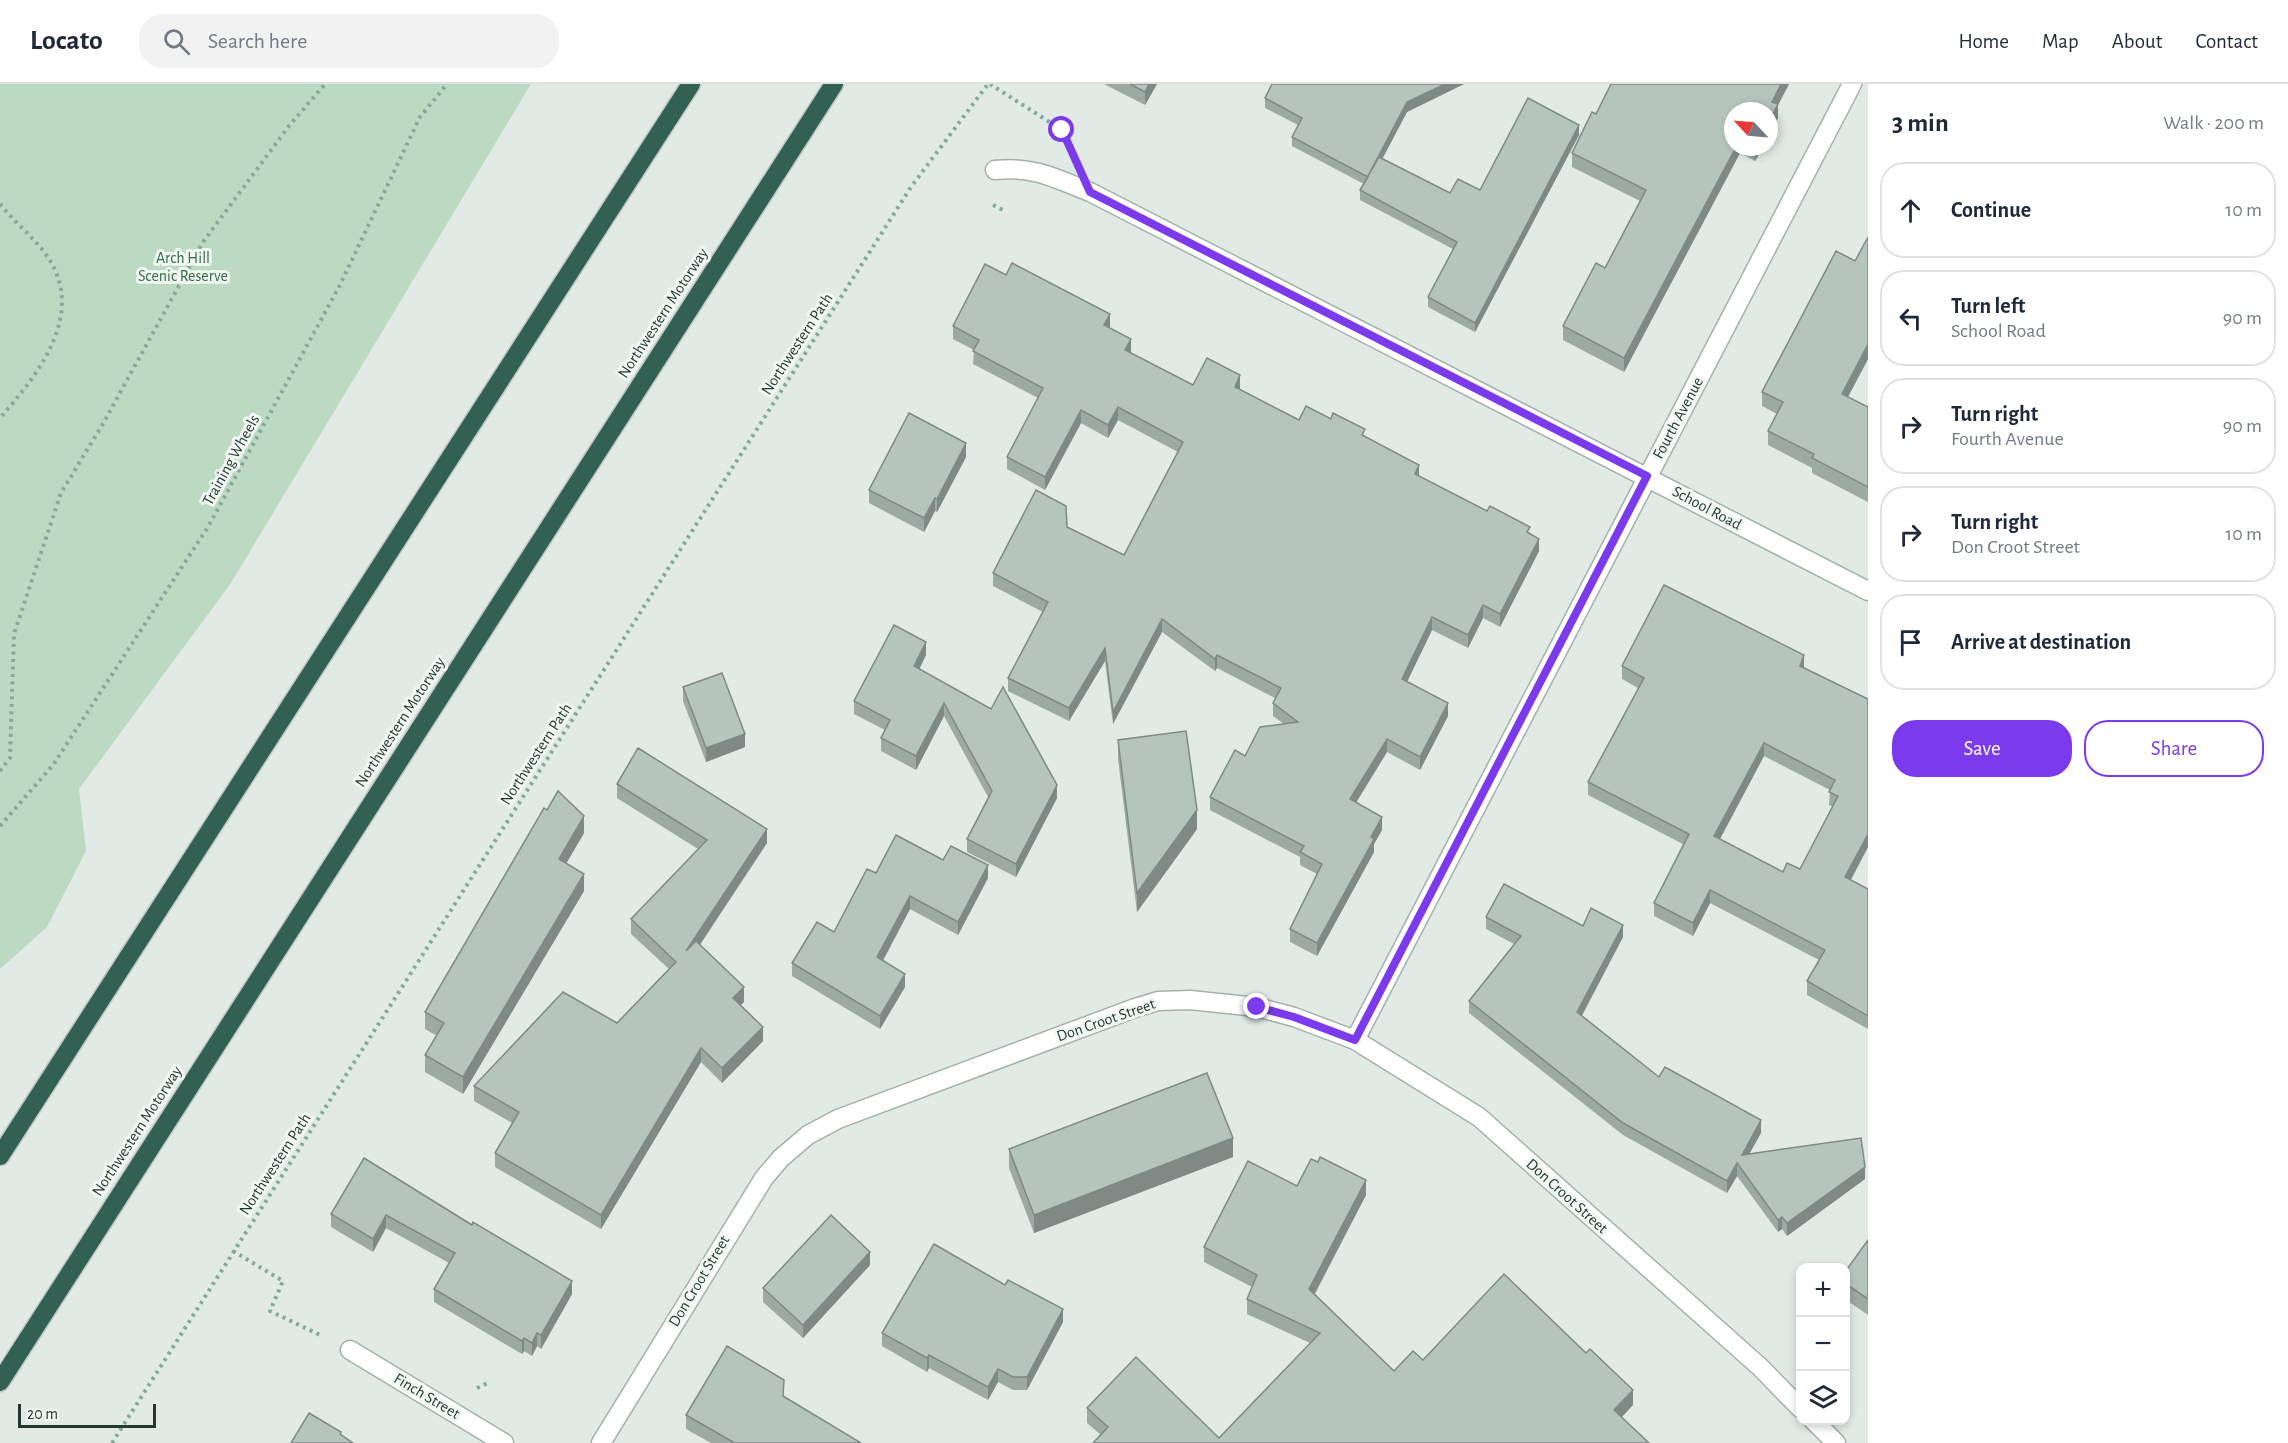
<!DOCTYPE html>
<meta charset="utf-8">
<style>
body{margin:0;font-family:"Alegreya Sans",sans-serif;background:#f2f2f3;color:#1f2937}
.controls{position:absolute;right:18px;bottom:18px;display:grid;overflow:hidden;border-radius:12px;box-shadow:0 3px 9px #0003}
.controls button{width:54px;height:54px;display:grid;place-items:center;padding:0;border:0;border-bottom:2px solid #e0e1e3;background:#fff;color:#1f2937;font:30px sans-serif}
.compass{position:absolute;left:1724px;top:18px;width:54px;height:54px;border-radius:50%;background:#fff;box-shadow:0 3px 9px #0003;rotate:296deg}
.scale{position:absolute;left:18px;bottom:15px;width:138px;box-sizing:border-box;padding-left:6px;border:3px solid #233831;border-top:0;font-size:16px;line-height:21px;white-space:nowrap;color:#233831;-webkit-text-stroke:4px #f1f7f3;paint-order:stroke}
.stop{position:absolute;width:18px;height:18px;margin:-14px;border:4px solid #7c3aed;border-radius:50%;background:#fff}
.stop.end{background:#7c3aed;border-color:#fff;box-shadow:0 2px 6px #0008}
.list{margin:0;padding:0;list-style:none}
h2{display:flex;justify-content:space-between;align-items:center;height:78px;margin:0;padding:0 24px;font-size:26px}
h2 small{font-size:20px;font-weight:400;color:#747a83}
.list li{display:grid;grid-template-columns:39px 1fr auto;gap:18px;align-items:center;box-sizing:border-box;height:96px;margin:0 12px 12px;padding:0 12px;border:2px solid #e0e1e3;border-radius:24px}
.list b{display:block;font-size:22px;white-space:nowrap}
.list p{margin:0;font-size:20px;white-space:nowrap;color:#747a83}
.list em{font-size:20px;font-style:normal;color:#747a83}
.actions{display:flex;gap:12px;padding:18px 24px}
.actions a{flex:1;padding:14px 0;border:2px solid #7c3aed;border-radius:24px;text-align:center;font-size:21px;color:#7c3aed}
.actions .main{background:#7c3aed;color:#fff}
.icon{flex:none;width:33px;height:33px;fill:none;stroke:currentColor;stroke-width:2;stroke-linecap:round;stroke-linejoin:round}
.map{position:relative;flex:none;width:1868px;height:1359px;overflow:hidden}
header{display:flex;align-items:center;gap:36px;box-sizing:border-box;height:84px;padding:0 30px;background:#fff;border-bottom:2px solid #e0e1e3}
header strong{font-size:28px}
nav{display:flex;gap:33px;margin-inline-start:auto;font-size:21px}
.search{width:420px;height:54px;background:#f2f2f3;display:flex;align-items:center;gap:15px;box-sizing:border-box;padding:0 21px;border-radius:24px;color:#747a83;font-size:22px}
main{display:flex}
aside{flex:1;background:#fff}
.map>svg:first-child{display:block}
</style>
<header>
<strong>Locato</strong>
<div class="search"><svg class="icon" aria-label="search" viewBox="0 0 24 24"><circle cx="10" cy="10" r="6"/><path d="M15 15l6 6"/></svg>Search here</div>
<nav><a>Home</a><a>Map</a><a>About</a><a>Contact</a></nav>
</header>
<main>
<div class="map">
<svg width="1868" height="1359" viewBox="0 0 1868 1359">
<rect width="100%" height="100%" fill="#e1eae5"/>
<!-- green -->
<polygon fill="#bcd9c2" points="0,0 531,0 231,499 79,705 86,767 47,843 0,885"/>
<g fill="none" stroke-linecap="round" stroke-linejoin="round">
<defs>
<g id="minor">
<path d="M995,86C1033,82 1055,94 1090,108L1868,507"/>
<polyline points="1355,956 1852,0"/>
<polyline points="350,1266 504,1359"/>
<polyline points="1813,1336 1836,1359"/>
<polyline points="601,1359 764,1094 781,1074 808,1051 838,1035 1135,924 1158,917 1190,916 1257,923 1294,933 1355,956 1479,1033 1760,1283 1800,1324"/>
</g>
<g id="highway">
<polyline points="0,1072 691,0"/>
<polyline points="0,1298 834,0"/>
</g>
</defs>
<!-- minor casing -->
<use href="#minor" stroke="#a4b1ab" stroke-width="21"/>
<!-- highway casing -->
<use href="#highway" stroke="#c1c7c5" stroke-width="21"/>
<!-- path -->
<g stroke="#84aa9c" stroke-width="4" stroke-dasharray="3 4.5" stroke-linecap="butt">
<polyline points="990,0 1062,46 1070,64"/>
<path d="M0,120C13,136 28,149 41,164C91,224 41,287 0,334"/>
<polyline points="993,121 1005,127"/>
<polyline points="0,687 10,674 14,550 61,409 104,338 203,158 289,42 325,0"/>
<polyline points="0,742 53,681 208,443 340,201 420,33 447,0"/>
<polyline points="233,1167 283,1197 270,1227 320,1251"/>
<polyline points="477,1304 488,1299"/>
<polyline points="112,1359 911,103 988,0"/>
</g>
<!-- minor -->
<use href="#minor" stroke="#fff" stroke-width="18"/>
<!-- highway -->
<use href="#highway" stroke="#326154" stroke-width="18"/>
</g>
<!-- wall -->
<g fill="#9da9a3" fill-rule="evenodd">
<polygon points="1104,0 1157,0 1145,21"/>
<polygon points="1464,0 1407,28 1382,75 1450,109 1480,106 1579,51 1475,248 1428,223 1428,213 1453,165 1360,116 1360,106 1364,100 1292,62 1292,53 1298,41 1265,24 1265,14"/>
<polygon points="1611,0 1789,0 1778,21 1778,34 1769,27 1733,63 1763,63 1755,77 1740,69 1624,288 1563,256 1563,242 1605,184 1640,117 1572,83 1572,69 1596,30"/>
<polygon points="1855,177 1868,275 1848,313 1868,323 1868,418 1812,389 1812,384 1768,361 1768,347 1777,330 1762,322 1762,308"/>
<polygon points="953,242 1110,242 1109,244 1131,267 1130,268 1193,301 1240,304 1240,305 1299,336 1365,352 1419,392 1530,450 1539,467 1500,543 1483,534 1468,564 1432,546 1407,598 1448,632 1420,686 1387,668 1356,719 1382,746 1374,760 1374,768 1317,872 1290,858 1290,845 1317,790 1300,781 1300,773 1210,726 1210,713 1245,672 1284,640 1273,632 1273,619 1275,614 1217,584 1215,587 1162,548 1113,640 1105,577 1069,637 1008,607 1008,594 1043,528 993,502 993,489 1067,443 1124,471 1178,368 1118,336 1108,354 1081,339 1045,406 1007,385 1007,373 1038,314 973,280 974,266 953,255"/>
<polygon points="966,373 937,428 935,427 924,448 869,419 869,406"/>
<polygon points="926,571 919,585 1057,714 1016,793 967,768 967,755 988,713 944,632 916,686 881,667 881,654 885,646 854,630 854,617"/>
<path d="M1622,582L1804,584L1868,763L1851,796L1868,805V945L1807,911V897L1819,876L1710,819L1693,852L1654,832V819L1683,760L1588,711V698L1638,604L1622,595ZM1764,672L1830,706L1829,721L1833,723L1800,785L1783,788L1720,755Z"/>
<polygon points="683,603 745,663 706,678 683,617"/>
<polygon points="1118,656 1197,745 1137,828 1118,675"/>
<polygon points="617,700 767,759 700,861 744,918 740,921 763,957 722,999 701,978 601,1145 495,1083 495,1069 512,1039 474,1017 474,1002 617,939 669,885 631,850 631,835 698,765 617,714"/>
<polygon points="584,749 566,779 584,807 463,1010 425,988 425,971 437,952 425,945 425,928"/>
<polygon points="943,776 988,794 958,851 910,825 883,877 905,903 880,945 792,892 792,879 834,848"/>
<polygon points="1486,833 1583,842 1623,853 1582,932 1659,993 1761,1049 1749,1070 1865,1095 1787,1152 1782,1145 1778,1148 1737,1092 1727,1109 1623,1051 1469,929 1469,917 1514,860 1486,845"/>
<polygon points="1009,1065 1233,1073 1034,1149 1009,1084"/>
<polygon points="364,1074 572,1210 541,1265 537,1262 532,1272 524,1267 522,1270 434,1218 434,1205 449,1179 386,1144 373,1168 331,1143 331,1130"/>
<polygon points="1297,1102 1366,1111 1315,1210 1394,1287 1423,1276 1633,1321 1622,1333 1649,1359 1093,1359 1101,1351 1087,1339 1087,1324 1219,1354 1310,1259 1247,1230 1247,1215 1252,1203 1204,1178 1204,1163"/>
<polygon points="1868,1156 1868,1231 1845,1215 1845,1188"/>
<polygon points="870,1181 803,1254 763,1218 763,1204"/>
<polygon points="1063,1238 1027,1306 1013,1306 998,1298 988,1316 929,1284 927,1288 882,1262 882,1249"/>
<polygon points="783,1313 861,1359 711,1359 686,1345 686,1331"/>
</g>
<!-- shaded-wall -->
<g fill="#7f8985">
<polygon points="1149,0 1157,0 1145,21 1145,8"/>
<polygon points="1445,0 1464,0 1407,28 1368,102 1368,92 1407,18"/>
<polygon points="1781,0 1789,0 1778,21 1778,34 1769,51 1769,37 1772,18"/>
<polygon points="1579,41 1579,51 1475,248 1475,239"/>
<polygon points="1736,63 1740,63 1740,69 1624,288 1624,274"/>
<polygon points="1755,63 1763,63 1755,77"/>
<polygon points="1110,230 1110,242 1104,254 1104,241"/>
<polygon points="1131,255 1131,267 1125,279 1125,266"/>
<polygon points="1868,260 1868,275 1842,324 1842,310"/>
<polygon points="1240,291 1240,304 1235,316 1235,303"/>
<polygon points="1118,323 1118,336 1108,354 1108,341"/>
<polygon points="1081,326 1081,339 1045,406 1045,393"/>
<polygon points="966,359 966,373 937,428 937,415"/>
<polygon points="1419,381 1419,394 1415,390"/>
<polygon points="935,414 935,427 924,448 924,434"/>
<polygon points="1539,455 1539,467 1500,543 1500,530"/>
<polygon points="1483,521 1483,534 1468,564 1468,551"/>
<polygon points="1432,533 1432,546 1402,608 1402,595"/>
<polygon points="1162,535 1162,548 1113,640 1113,628"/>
<polygon points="926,558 926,571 914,596 914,582"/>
<polygon points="1105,564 1105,577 1069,637 1069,624"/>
<polygon points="1217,571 1217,584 1215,587 1215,575"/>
<polygon points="1804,571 1804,584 1800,582"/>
<polygon points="944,619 944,632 916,686 916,672"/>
<polygon points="1448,619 1448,632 1420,686 1420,673"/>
<polygon points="745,650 745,663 706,678 706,664"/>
<polygon points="1387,655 1387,668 1350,728 1350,715"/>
<polygon points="1764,659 1764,672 1714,766 1714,752"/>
<polygon points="1057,701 1057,714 1016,793 1016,780"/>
<polygon points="1197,726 1197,745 1137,828 1137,809"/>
<polygon points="584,732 584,749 559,792 559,775"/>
<polygon points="1382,733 1382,746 1374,760 1374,768 1317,872 1317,859 1371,753"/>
<polygon points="767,745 767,759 686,881 686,867"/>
<polygon points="1868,750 1868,763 1845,806 1845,793"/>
<polygon points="988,781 988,794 958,851 958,838"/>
<polygon points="584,790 584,807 463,1010 463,993"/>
<polygon points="1710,806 1710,819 1693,852 1693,839"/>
<polygon points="910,812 910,825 877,887 877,873"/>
<polygon points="1623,841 1623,853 1577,940 1577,928"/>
<polygon points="905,890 905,903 880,945 880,932"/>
<polygon points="744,903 744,918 733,929 733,914"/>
<polygon points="763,943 763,957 722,999 722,984"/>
<polygon points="701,964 701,978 601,1145 601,1131"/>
<polygon points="1761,1036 1761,1049 1742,1083 1742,1071"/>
<polygon points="1233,1054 1233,1073 1034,1149 1034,1131"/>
<polygon points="1737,1079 1737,1092 1727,1109 1727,1097"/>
<polygon points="1865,1083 1865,1095 1787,1152 1787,1139"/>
<polygon points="1366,1096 1366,1111 1309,1220 1309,1205"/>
<polygon points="386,1131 386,1144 373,1168 373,1155"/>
<polygon points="1782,1133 1782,1145 1778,1148 1778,1136"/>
<polygon points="870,1168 870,1181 803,1254 803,1241"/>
<polygon points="572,1197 572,1210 541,1265 541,1251"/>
<polygon points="1063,1225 1063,1238 1027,1306 1027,1293"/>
<polygon points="537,1249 537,1262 532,1272 532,1259"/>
<polygon points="524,1254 524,1267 522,1270 522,1257"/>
<polygon points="929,1271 929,1284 927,1288 927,1274"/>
<polygon points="998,1285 998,1298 988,1316 988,1303"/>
<polygon points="1633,1306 1633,1321 1614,1341 1614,1326"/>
</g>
<!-- building -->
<g fill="#b6c4be" stroke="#7f8985" stroke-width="1.5" fill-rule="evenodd">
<polygon points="1130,0 1149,0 1145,8"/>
<polygon points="1272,0 1445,0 1407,18 1368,92 1379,73 1450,109 1458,95 1480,106 1528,14 1579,41 1475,239 1428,213 1457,158 1360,106 1368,93 1292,53 1302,34 1265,14"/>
<polygon points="1611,0 1781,0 1772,18 1778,20 1769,37 1769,27 1733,27 1733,63 1736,63 1624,274 1563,242 1596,179 1605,184 1646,106 1572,69 1592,28 1596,30"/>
<polygon points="1868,153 1868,260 1842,310 1868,323 1868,403 1812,374 1814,370 1768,347 1783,318 1762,308 1836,167 1855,177"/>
<polygon points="1012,179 1110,230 1104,241 1131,255 1125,266 1193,301 1207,274 1240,291 1235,303 1299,336 1306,322 1331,335 1333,329 1365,345 1362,351 1419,381 1415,390 1487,427 1490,422 1530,443 1527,448 1539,455 1500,530 1483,521 1468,551 1432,533 1402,595 1448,619 1420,673 1387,655 1350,715 1382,733 1371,753 1374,755 1317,859 1290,845 1322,780 1300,768 1304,762 1210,713 1235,666 1245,672 1260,643 1298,638 1273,619 1281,604 1217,571 1215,575 1162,535 1113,628 1105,564 1069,624 1008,594 1048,518 993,489 1036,406 1066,422 1067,443 1124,471 1183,358 1118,323 1108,341 1081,326 1045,393 1007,373 1043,304 973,267 979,256 953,242 985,180 1006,191"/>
<polygon points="909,329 966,359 937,415 935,414 924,434 869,406"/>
<path d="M1664,501L1804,571L1800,582L1868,615V750L1845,793L1868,805V932L1807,897L1825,866L1710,806L1693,839L1654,819L1689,750L1588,698L1644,594L1622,582ZM1764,659L1835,696L1829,708L1838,712L1800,785L1787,779L1783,788L1714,752Z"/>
<polygon points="894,541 926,558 914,582 991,625 1003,603 1057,701 1016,780 967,755 992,707 944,619 916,672 881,654 890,636 854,617"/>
<polygon points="722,589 745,650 706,664 683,603"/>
<polygon points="1186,647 1197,726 1137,809 1118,656"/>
<polygon points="638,664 767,745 686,867 696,857 744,903 733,914 763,943 722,984 701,964 601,1131 495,1069 519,1028 474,1002 563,908 617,939 676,878 631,835 707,756 617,700"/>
<polygon points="558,707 584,732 559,775 584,790 463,993 425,971 444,939 425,928 544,724 547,726"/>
<polygon points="896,751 943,776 951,762 988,781 958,838 910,812 877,873 905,890 880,932 792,879 817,838 834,848 867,785 876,789"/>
<polygon points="1504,800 1583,842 1591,824 1623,841 1577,928 1659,993 1665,983 1761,1036 1742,1071 1861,1054 1865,1083 1787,1139 1782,1133 1778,1136 1737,1079 1727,1097 1623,1039 1469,917 1521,852 1486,833"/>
<polygon points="1207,989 1233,1054 1034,1131 1009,1065"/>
<polygon points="1320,1073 1366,1096 1309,1205 1394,1287 1413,1267 1423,1276 1504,1190 1586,1269 1590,1265 1633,1306 1614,1326 1649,1359 1093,1359 1108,1343 1087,1324 1136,1273 1219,1354 1320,1249 1247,1215 1257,1191 1204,1163 1248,1077 1297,1102 1311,1075 1318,1078"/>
<polygon points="364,1074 472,1141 473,1138 572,1197 541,1251 537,1249 532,1259 524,1254 522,1257 434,1205 455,1169 386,1131 373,1155 331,1130"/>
<polygon points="831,1131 870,1168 803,1241 763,1204"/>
<polygon points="1868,1156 1868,1215 1845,1199 1845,1188"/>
<polygon points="934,1160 1005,1201 1008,1196 1063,1225 1027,1293 1013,1293 998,1285 988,1303 929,1271 927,1274 882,1249"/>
<polygon points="727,1262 784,1296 783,1312 861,1359 732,1359 733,1358 686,1331"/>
<polygon points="309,1329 341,1348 340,1350 353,1359 291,1359"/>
</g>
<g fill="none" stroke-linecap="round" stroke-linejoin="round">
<!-- route -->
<polyline stroke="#7c3aed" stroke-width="8" points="1062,46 1090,108 1647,392 1355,956 1294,933 1257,923"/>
</g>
<g text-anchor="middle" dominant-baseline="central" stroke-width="6" stroke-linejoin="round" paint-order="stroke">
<!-- park labels -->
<g font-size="16" fill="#326a44" stroke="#f1f7f3">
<text x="183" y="174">Arch Hill<tspan x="183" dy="18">Scenic Reserve</tspan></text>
</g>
<!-- street labels -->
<g font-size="16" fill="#233831" stroke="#f1f7f3">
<text transform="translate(663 229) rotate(-57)">Northwestern Motorway</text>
<text transform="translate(797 260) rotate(-57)">Northwestern Path</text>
<text transform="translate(1678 334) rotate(-62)">Fourth Avenue</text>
<text transform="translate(231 376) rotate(-61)">Training Wheels</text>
<text transform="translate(1707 424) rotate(28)">School Road</text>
<text transform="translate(400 638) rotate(-57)">Northwestern Motorway</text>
<text transform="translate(536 670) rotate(-57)">Northwestern Path</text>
<text transform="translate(1106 936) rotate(-19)">Don Croot Street</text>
<text transform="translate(137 1047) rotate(-57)">Northwestern Motorway</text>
<text transform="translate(275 1080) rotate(-57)">Northwestern Path</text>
<text transform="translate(1567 1112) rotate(42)">Don Croot Street</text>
<text transform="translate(699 1197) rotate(-59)">Don Croot Street</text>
<text transform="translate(427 1312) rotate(31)">Finch Street</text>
</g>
</g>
</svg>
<div class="controls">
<button>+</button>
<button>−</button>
<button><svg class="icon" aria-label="layers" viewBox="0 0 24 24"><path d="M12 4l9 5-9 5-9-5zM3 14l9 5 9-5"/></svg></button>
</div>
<svg class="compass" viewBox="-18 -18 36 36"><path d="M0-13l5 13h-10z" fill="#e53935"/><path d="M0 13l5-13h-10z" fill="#747a83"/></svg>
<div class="scale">20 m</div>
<div class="stop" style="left:1062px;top:46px"></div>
<div class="stop end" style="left:1257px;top:923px"></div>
</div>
<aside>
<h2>3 min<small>Walk · 200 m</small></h2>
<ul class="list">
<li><svg class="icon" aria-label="ahead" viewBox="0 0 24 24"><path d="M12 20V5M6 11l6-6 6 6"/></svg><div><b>Continue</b></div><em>10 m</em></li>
<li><svg class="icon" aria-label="left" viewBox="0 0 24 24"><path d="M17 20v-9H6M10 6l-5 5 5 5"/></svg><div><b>Turn left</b><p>School Road</p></div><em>90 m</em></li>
<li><svg class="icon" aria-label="right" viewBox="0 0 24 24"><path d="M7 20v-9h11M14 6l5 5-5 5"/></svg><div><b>Turn right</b><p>Fourth Avenue</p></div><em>90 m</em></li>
<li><svg class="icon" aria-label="right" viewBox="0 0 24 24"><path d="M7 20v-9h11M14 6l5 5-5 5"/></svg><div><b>Turn right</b><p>Don Croot Street</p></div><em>10 m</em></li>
<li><svg class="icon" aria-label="arrive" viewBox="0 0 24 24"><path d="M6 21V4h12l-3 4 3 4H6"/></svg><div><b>Arrive at destination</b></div></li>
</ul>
<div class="actions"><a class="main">Save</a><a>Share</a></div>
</aside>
</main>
